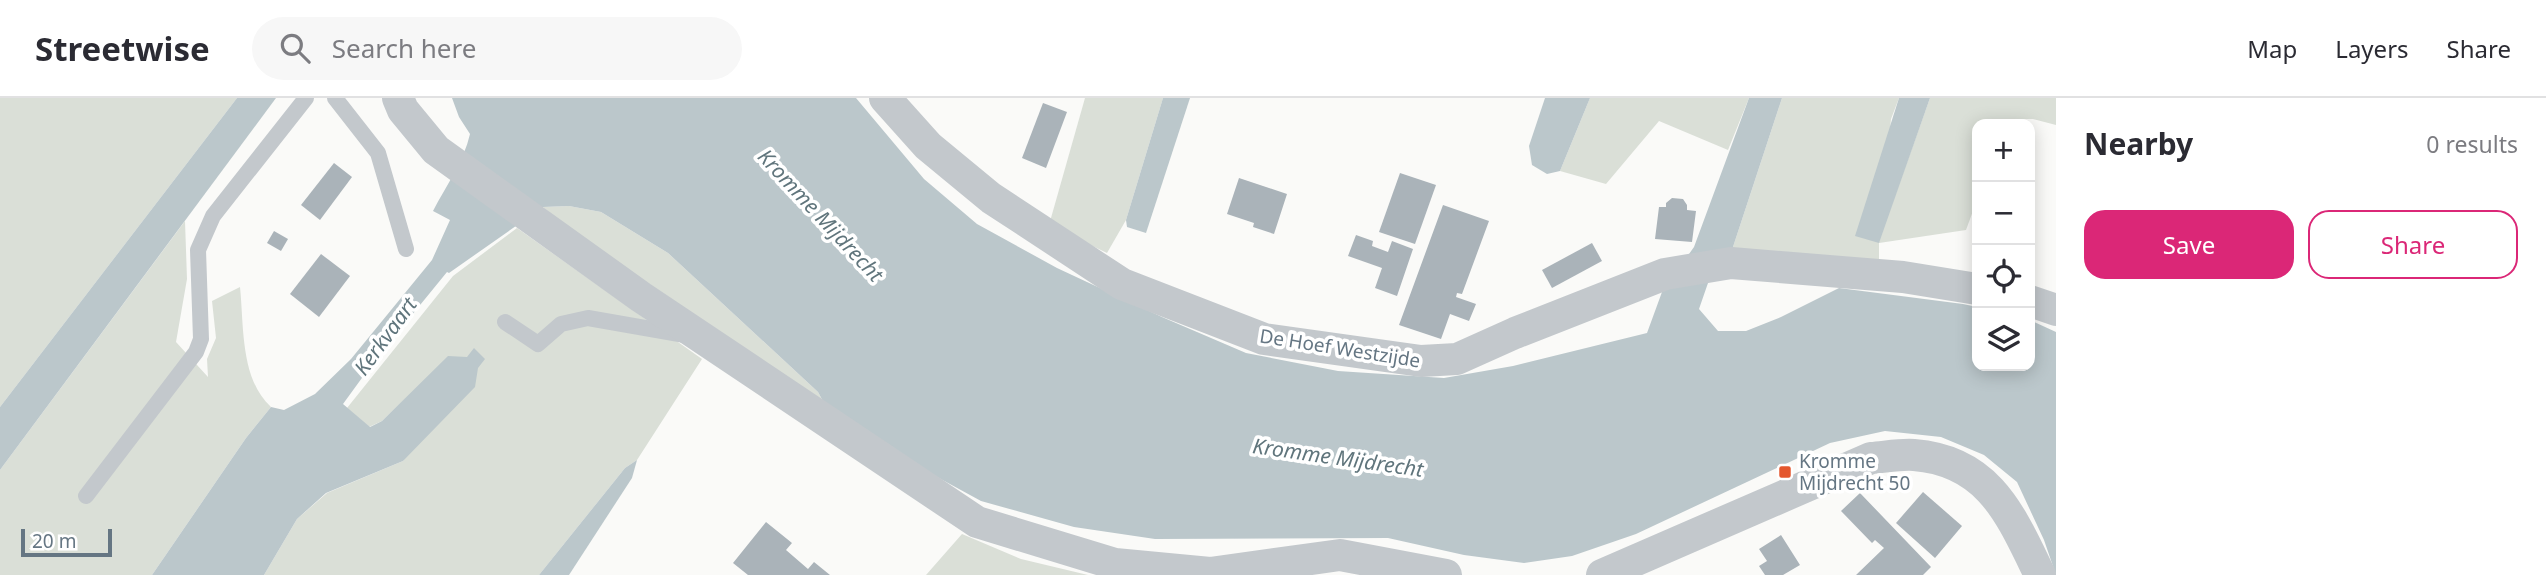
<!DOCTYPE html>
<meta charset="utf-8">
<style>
body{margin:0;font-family:"Noto Sans",sans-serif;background:#f7f7f7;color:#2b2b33}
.controls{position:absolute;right:21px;top:21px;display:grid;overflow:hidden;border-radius:14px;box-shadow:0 4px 18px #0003}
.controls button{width:63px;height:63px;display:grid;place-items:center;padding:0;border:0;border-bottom:2px solid #e1e1e2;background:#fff;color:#2b2b33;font:35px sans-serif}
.scale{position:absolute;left:21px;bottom:18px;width:91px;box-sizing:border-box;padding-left:7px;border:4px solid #657683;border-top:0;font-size:19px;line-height:24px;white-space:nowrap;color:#657683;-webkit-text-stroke:5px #fff;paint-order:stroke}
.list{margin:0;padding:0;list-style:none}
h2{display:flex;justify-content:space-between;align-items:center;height:91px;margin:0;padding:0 28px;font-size:30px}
h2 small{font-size:23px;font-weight:400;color:#7c7c81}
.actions{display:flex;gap:14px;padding:21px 28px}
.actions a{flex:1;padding:16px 0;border:2px solid #db2777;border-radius:21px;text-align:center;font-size:24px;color:#db2777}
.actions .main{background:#db2777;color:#fff}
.icon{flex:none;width:38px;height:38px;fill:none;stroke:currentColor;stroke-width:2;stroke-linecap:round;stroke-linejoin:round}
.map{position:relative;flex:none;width:2056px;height:477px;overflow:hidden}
header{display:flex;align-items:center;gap:42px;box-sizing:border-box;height:98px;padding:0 35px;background:#fff;border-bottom:2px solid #e1e1e2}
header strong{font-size:33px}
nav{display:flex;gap:38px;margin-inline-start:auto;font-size:24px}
.search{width:490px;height:63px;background:#f7f7f7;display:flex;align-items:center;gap:18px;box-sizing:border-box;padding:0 24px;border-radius:38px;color:#7c7c81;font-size:26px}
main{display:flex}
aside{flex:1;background:#fff}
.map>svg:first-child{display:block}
</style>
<header>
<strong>Streetwise</strong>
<div class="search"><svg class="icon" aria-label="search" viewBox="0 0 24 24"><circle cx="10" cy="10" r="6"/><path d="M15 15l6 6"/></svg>Search here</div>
<nav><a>Map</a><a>Layers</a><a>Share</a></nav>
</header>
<main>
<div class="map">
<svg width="2056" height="477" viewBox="0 0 2056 477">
<rect width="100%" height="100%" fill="#fafaf8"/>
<!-- green -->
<g fill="#dadfd7">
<polygon points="0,0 237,0 0,309"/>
<polygon points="1085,0 1163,0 1126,122 1107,155 1049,127"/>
<polygon points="1590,0 1749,0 1728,52 1659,23 1606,86 1560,73"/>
<polygon points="1782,0 1899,0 1891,21 1878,145 1930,0 2056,0 2056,27 2033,21 2015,21 2010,26 1977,26 1977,102 1966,132 1879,145 1879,165 1731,155"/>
<polygon points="569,108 601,114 668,155 818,294 825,307 597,154 543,109"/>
<path d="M185,123L187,181L176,244L208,279L207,261L216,240L212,203L240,189C244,227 240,281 271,309L246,340L152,477H0V372Z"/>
<polygon points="517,130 702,261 637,362 625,370 539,477 264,477 297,421 327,395 403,363 467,259 406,300 382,323 369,329 347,310 453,178"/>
<polygon points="962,436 1021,461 1088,477 926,477"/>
</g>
<!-- water -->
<g fill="#bbc7cb">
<polygon points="237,0 276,0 0,372 0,309"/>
<path d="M452,0H856L924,81L977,126L1057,170L1162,219L1246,255L1338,273L1444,280L1513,268L1647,235L1662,194L1694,149L1749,0H1782L1731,155L1708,185L1699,211L1718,233H1746L1781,219L1839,190L1963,206L1977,209V268H2030V222L2056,234V477L2044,442L2017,384L1984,357L1941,339L1885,333L1830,345L1636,436L1572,458L1524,465L1464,457L1388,440L1155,441L1074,429L981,403L904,361L825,307L818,294L668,155L601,114L569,108L543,109L449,175L447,174L385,250L386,251L367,273L343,306L370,329L382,323L448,258L467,259L474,250L485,261L478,270L475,289L403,363L326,395L297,421L264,477H152L246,340L271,309L284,312L315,296L351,261L432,162L450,122L433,113C446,88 464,63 470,36L459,19Z"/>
<polygon points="1163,0 1190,0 1146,135 1127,129 1126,122"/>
<polygon points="1545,0 1590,0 1560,73 1547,76 1532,67 1529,48"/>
<polygon points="1899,0 1930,0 1879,145 1855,138"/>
<polygon points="637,362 632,380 569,477 539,477 625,370"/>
</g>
<!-- building -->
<g fill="#aab3b9">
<polygon points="1043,5 1067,14 1046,70 1022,60"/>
<polygon points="334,65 352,79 320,122 301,107"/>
<polygon points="1400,75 1436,87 1415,146 1379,134"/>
<polygon points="1239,80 1287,96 1274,136 1253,129 1254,125 1227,116"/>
<polygon points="1672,100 1683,101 1687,107 1687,112 1696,113 1692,144 1655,141 1659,109 1666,109 1666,105"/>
<polygon points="1443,107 1489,123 1462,196 1457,195 1456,199 1476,206 1469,223 1450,216 1441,241 1399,227"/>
<polygon points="274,133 288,141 281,153 267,145"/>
<polygon points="1356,137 1373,143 1372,148 1388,154 1392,143 1413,151 1397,198 1375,190 1382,170 1348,158"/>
<polygon points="1592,145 1602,163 1552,190 1542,172"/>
<polygon points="321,156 350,178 319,219 290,196"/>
<polygon points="1923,394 1962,428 1935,460 1896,425"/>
<polygon points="1860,395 1931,469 1923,477 1856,477 1884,450 1875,442 1872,445 1841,413"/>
<polygon points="766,424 792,445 786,452 808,471 814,464 830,477 748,477 733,465"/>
<polygon points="1781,437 1800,467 1783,477 1765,477 1759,468 1767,463 1759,451"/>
</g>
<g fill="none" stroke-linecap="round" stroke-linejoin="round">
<!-- service -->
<g stroke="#c3c8cc" stroke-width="16">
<polyline points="335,0 378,55 406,151"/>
<polyline points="505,224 538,246 561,226 588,220 685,237"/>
<polyline points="86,398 196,254 201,241 198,152 213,118 306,0"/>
</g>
<!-- minor -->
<g stroke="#c3c8cc" stroke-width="32">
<polyline points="398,0 403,12 436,52 641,199 977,424 1115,466 1210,475 1340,457 1446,477"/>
<polyline points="885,0 928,48 991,100 1122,186 1264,241 1421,263 1457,261 1515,235 1665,176 1731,165 1903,179 1977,191"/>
<polyline points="2030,203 2056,212"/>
<path d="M1602,477L1871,360C1885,359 1900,356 1914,357C1990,363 2011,418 2040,477"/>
</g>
</g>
<!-- markers -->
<rect fill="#e4572e" stroke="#fff" stroke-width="2.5" x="1778" y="367" width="14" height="14" rx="3.5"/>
<g text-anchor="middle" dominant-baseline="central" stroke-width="7" stroke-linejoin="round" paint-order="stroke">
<!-- street labels -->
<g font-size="19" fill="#657683" stroke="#fff">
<text transform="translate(1340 250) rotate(9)">De Hoef Westzijde</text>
</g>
<!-- poi labels -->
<g font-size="19" fill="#657683" stroke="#fff" text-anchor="start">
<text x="1799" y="363">Kromme<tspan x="1799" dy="22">Mijdrecht 50</tspan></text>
</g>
<!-- water labels -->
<g font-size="21" font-style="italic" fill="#60757c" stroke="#fff">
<text transform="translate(821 117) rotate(47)">Kromme Mijdrecht</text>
<text transform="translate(385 238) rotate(-54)">Kerkvaart</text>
<text transform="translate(1338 359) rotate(8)">Kromme Mijdrecht</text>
</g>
</g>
</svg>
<div class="controls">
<button>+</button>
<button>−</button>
<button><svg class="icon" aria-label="locate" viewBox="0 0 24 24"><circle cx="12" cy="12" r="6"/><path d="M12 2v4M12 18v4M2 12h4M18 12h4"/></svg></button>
<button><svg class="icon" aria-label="layers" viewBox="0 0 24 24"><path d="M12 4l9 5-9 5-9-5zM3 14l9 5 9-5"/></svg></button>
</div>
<div class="scale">20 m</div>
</div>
<aside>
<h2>Nearby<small>0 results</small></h2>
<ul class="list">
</ul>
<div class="actions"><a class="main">Save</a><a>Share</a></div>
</aside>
</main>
